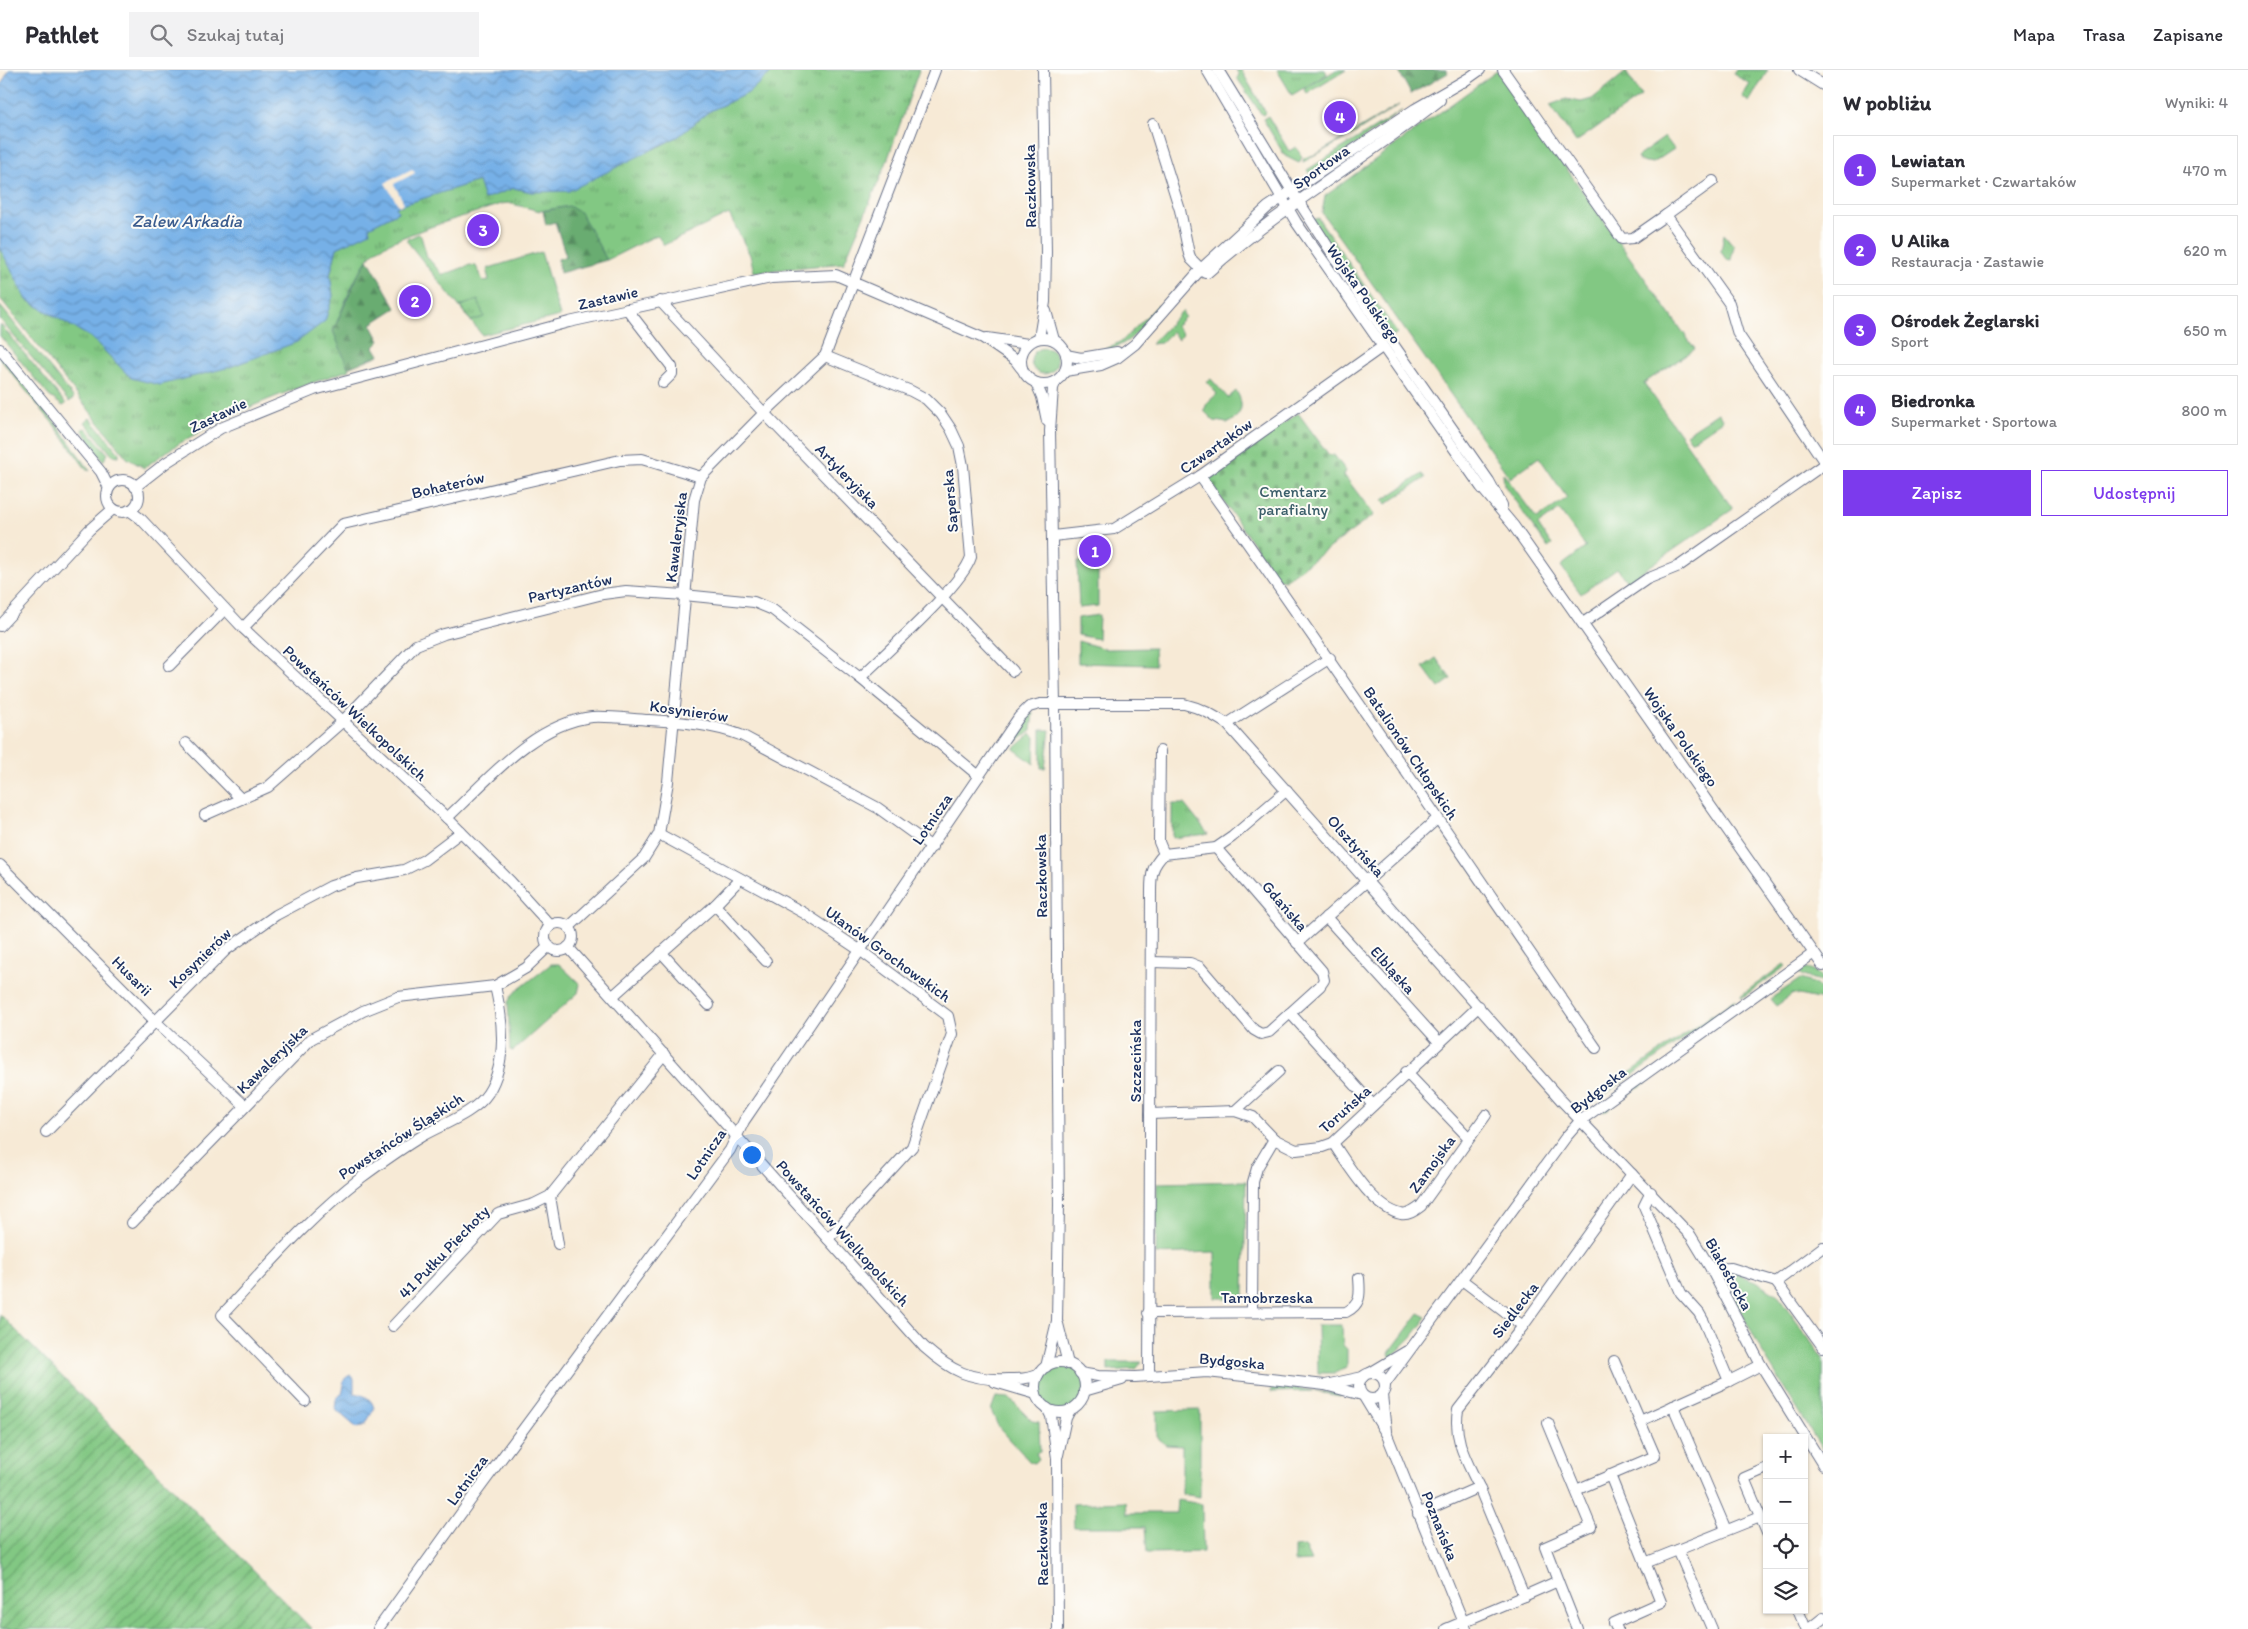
<!DOCTYPE html>
<html lang="pl">
<meta charset="utf-8">
<style>
body{margin:0;font-family:Itim,sans-serif;background:#f2f2f3;color:#2b2b33}
.controls{position:absolute;right:15px;bottom:15px;display:grid;overflow:hidden;border-radius:0px;box-shadow:0 1px 4px #0004}
.controls button{width:45px;height:45px;display:grid;place-items:center;padding:0;border:0;border-bottom:1px solid #e1e1e2;background:#fff;color:#2b2b33;font:25px sans-serif}
.you{position:absolute;left:751px;top:1084px;width:18px;height:18px;margin:-12px;border:4px solid #fff;border-radius:50%;background:#1a73e8;box-shadow:0 0 0 8px #1a73e833}
.badge{display:grid;place-items:center;width:32px;height:32px;border-radius:50%;background:#7c3aed;color:#fff;font-size:16px;font-weight:700}
.pin{position:absolute;translate:-50% -50%;border:2px solid #fff;box-shadow:0 1px 5px #0006}
.list{margin:0;padding:0;list-style:none}
h2{display:flex;justify-content:space-between;align-items:center;height:65px;margin:0;padding:0 20px;font-size:21px}
h2 small{font-size:16px;font-weight:400;color:#7c7c81}
.list li{display:grid;grid-template-columns:32px 1fr auto;gap:15px;align-items:center;box-sizing:border-box;height:70px;margin:0 10px 10px;padding:0 10px;border:1px solid #e1e1e2;border-radius:0px}
.list b{display:block;font-size:19px;white-space:nowrap}
.list p{margin:0;font-size:16px;white-space:nowrap;color:#7c7c81}
.list em{font-size:16px;font-style:normal;color:#7c7c81}
.actions{display:flex;gap:10px;padding:15px 20px}
.actions a{flex:1;padding:11px 0;border:1px solid #7c3aed;border-radius:0px;text-align:center;font-size:18px;color:#7c3aed}
.actions .main{background:#7c3aed;color:#fff}
.icon{flex:none;width:28px;height:28px;fill:none;stroke:currentColor;stroke-width:2;stroke-linecap:round;stroke-linejoin:round}
.map{position:relative;flex:none;width:1823px;height:1559px;overflow:hidden}
header{display:flex;align-items:center;gap:30px;box-sizing:border-box;height:70px;padding:0 25px;background:#fff;border-bottom:1px solid #e1e1e2}
header strong{font-size:24px}
nav{display:flex;gap:28px;margin-inline-start:auto;font-size:18px}
.search{width:350px;height:45px;background:#f2f2f3;display:flex;align-items:center;gap:12px;box-sizing:border-box;padding:0 18px;border-radius:0px;color:#7c7c81;font-size:19px}
main{display:flex}
aside{flex:1;background:#fff}
.map>svg:first-child{display:block}
</style>
<header>
<strong>Pathlet</strong>
<div class="search"><svg class="icon" aria-label="search" viewBox="0 0 24 24"><circle cx="10" cy="10" r="6"/><path d="M15 15l6 6"/></svg>Szukaj tutaj</div>
<nav><a>Mapa</a><a>Trasa</a><a>Zapisane</a></nav>
</header>
<main>
<div class="map">
<svg width="1823" height="1559" viewBox="0 0 1823 1559">
<defs>
<pattern id="forest-firs" width="22" height="20" patternUnits="userSpaceOnUse" patternTransform="scale(1.25)"><rect width="22" height="20" fill="#69ac71"/><path d="M5 1l3.5 6h-7zM16 11l3.5 6h-7z" fill="#568c60"/></pattern>
<pattern id="cemetery-stones" width="16" height="16" patternUnits="userSpaceOnUse" patternTransform="scale(1.25)"><rect width="16" height="16" fill="#82c883"/><path d="M2 7V4a2 2 0 0 1 4 0v3zM10 15v-3a2 2 0 0 1 4 0v3z" fill="#6aa36e"/></pattern>
<pattern id="park-tufts" width="24" height="20" patternUnits="userSpaceOnUse" patternTransform="scale(1.25)"><rect width="24" height="20" fill="#82c883"/><path d="M3 7l-1-3M5 7V3M7 7l1-3M15 17l-1-3M17 17v-4M19 17l1-3" fill="none" stroke="#6aa36e"/></pattern>
<pattern id="garden-furrows" width="10" height="10" patternUnits="userSpaceOnUse" patternTransform="scale(1.25)"><rect width="10" height="10" fill="#82c883"/><path d="M-1 1l2-2M0 10L10 0M9 11l2-2" fill="none" stroke="#6aa36e"/></pattern>
<pattern id="water-waves" width="16" height="10" patternUnits="userSpaceOnUse" patternTransform="scale(1.25)"><rect width="16" height="10" fill="#76b0e7"/><path d="M0 5q4-4 8 0t8 0" fill="none" stroke="#6090be"/></pattern>
</defs>
<rect width="100%" height="100%" fill="#fdfcf7"/>
<filter id="ink" filterUnits="userSpaceOnUse"><feTurbulence type="fractalNoise" baseFrequency=".02" numOctaves="2"/><feDisplacementMap in="SourceGraphic" scale="10" xChannelSelector="R" yChannelSelector="G"/><feConvolveMatrix kernelMatrix="1 2 1 2 8 2 1 2 1" color-interpolation-filters="sRGB"/></filter>
<filter id="wash" filterUnits="userSpaceOnUse"><feTurbulence type="fractalNoise" baseFrequency=".0096" numOctaves="4" result="noise"/><feDisplacementMap in="SourceGraphic" scale="20" xChannelSelector="R" yChannelSelector="G"/><feGaussianBlur stdDeviation="1.12" result="paint"/><feColorMatrix in="noise" values="0 0 0 0 0 0 0 0 0 0 0 0 0 0 0 0 0 1.4 0 .05"/><feComposite in="paint" operator="in"/></filter>
<g filter="url(#wash)">
<rect width="100%" height="100%" fill="#f7ead6"/>
<!-- grass -->
<g fill="#82c883" stroke="#4e7c70">
<polygon points="1236,0 1241,0 1266,43 1262,45 1237,8 1239,5"/>
<polygon points="1336,0 1346,0 1307,24 1304,19"/>
<polygon points="1497,1 1695,279 1644,313 1733,439 1627,512 1617,498 1581,524 1561,496 1586,477 1559,440 1538,455 1552,475 1548,478 1504,415 1503,403 1537,449 1567,428 1539,387 1510,408 1322,143 1325,126"/>
<polygon points="1399,35 1352,65 1303,92 1304,88 1317,84"/>
<polygon points="1403,40 1354,76 1309,103 1307,100"/>
<polygon points="1268,46 1289,81 1296,77 1302,87 1299,93 1285,86 1263,49"/>
<polygon points="1318,148 1397,263 1393,266 1313,150"/>
<polygon points="418,164 421,166 427,187 443,205 470,195 476,196 483,211 489,210 487,202 489,198 541,182 560,246 482,265 406,170"/>
<path d="M1158,235L1159,238C1134,267 1126,280 1086,283L1105,279L1122,271Z"/>
<polygon points="0,236 2,238 74,328 69,332 7,258 0,249"/>
<polygon points="1182,241 1185,247 1176,256 1183,264 1178,269 1172,262 1161,273 1151,274"/>
<polygon points="0,254 5,260 66,334 63,336 49,326 0,266"/>
<circle cx="1044" cy="291" r="13"/>
<polygon points="0,285 58,356 90,401 86,399 55,356 0,289"/>
<path d="M1211,309L1228,328L1236,321C1245,334 1242,346 1228,353L1214,351L1204,341L1207,333L1217,324L1207,312Z"/>
<polygon points="90,348 119,383 119,386 112,385 85,352"/>
<polygon points="86,358 108,384 103,391 82,359"/>
<polygon points="1422,404 1425,408 1386,434 1383,430"/>
<polygon points="1098,491 1098,536 1079,538 1077,492"/>
<polygon points="1099,545 1098,569 1078,565 1078,548"/>
<polygon points="1078,571 1106,579 1154,578 1155,595 1078,593"/>
<polygon points="1033,642 1031,661 1006,680 1025,649"/>
<polygon points="1041,660 1050,660 1045,698 1041,698"/>
<polygon points="1031,664 1035,667 1034,694 1014,679"/>
<polygon points="551,894 559,894 580,914 578,923 513,981 510,980 508,932 514,923"/>
<polygon points="1784,894 1786,896 1743,927 1740,926"/>
<path d="M1806,899C1816,901 1823,905 1823,916L1820,911L1803,906L1798,902Z"/>
<path d="M1800,909C1813,913 1823,915 1823,930L1793,924L1776,936L1770,929Z"/>
<polygon points="1735,929 1735,932 1595,1032 1594,1028"/>
<polygon points="1683,983 1687,983 1604,1042 1602,1041"/>
<polygon points="1246,1111 1244,1225 1243,1228 1215,1228 1215,1182 1156,1184 1157,1113"/>
<polygon points="1724,1201 1732,1202 1755,1211 1777,1224 1823,1289 1823,1381 1762,1282 1737,1234 1734,1220"/>
<polygon points="1419,1243 1427,1247 1411,1268 1391,1288 1389,1283"/>
<polygon points="1317,1255 1342,1255 1343,1275 1347,1279 1347,1297 1336,1303 1318,1303"/>
<polygon points="1108,1292 1142,1292 1136,1299 1108,1301"/>
<circle cx="1060" cy="1317" r="25"/>
<polygon points="1272,1315 1341,1324 1340,1326 1312,1321 1271,1322"/>
<polygon points="996,1327 1009,1328 1032,1351 1039,1352 1040,1382 1036,1383 1039,1389 1035,1393 1030,1392 998,1356 991,1340"/>
<polygon points="1200,1340 1200,1427 1182,1424 1182,1376 1166,1375 1157,1367 1157,1341"/>
<polygon points="1177,1430 1202,1434 1203,1482 1147,1483 1145,1457 1074,1457 1073,1434 1126,1432 1127,1443 1176,1443"/>
</g>
<!-- forest -->
<g fill="url(#forest-firs)" stroke="#426e68">
<polygon points="1398,0 1446,0 1448,3 1411,24"/>
<polygon points="569,136 581,143 607,190 560,203 558,189 566,186 555,152 546,155 543,141"/>
<polygon points="368,189 396,238 371,254 380,271 374,277 379,285 348,298 333,261 358,205"/>
</g>
<!-- cemetery -->
<polygon fill="url(#cemetery-stones)" stroke="#4e7c70" points="1298,343 1329,385 1334,385 1346,401 1344,405 1374,445 1285,510 1278,509 1209,411 1211,405"/>
<!-- park -->
<g fill="url(#park-tufts)" stroke="#4e7c70">
<path d="M774,0H919L886,94L844,193L754,202L750,185L729,144L664,175L657,165L607,190L581,143L569,136L540,141L508,133L501,134C476,143 382,169 370,186C353,208 344,236 333,261L349,300C276,325 205,351 144,398L127,388L0,228V177L27,230L92,268L131,308L333,226L330,205L337,178L369,162L368,157L398,142L396,137L404,133L479,111L484,129L514,118L532,122L631,88L658,77L679,66L708,42L748,23Z"/>
<polygon points="1277,0 1325,0 1327,4 1292,25"/>
<polygon points="1736,0 1768,0 1749,32 1742,27 1750,14 1733,4"/>
<polygon points="1626,2 1641,26 1576,72 1550,35 1566,29 1581,32 1592,29"/>
<polygon points="1665,67 1674,79 1653,93 1640,91 1637,87"/>
<polygon points="1724,164 1734,176 1731,190 1726,189 1721,182"/>
<polygon points="478,230 484,247 471,251 460,236"/>
<polygon points="1718,343 1723,350 1692,371 1686,364"/>
<polygon points="1436,588 1451,609 1439,618 1423,597"/>
<polygon points="1172,734 1184,734 1208,764 1172,768"/>
<polygon points="1304,1476 1311,1491 1294,1492 1294,1477"/>
</g>
<!-- garden -->
<polygon fill="url(#garden-furrows)" stroke="#4e7c70" points="0,1244 312,1559 0,1559"/>
<!-- water -->
<g fill="url(#water-waves)" stroke="#4870a2">
<polygon points="9,0 774,0 748,23 708,42 679,66 569,121 532,122 514,118 484,129 478,111 396,137 398,142 369,157 370,162 337,178 330,205 333,226 325,251 297,272 230,297 160,315 131,308 92,268 27,230 2,182 0,177 0,17"/>
<path d="M351,1305L354,1308V1323C363,1324 373,1329 374,1339L365,1355L357,1358L335,1339L336,1330C337,1327 340,1326 342,1323C346,1316 339,1309 351,1305Z"/>
</g>
<!-- pier -->
<polygon fill="#f7ead6" points="412,99 415,103 394,114 404,133 399,136 385,113"/>
</g>
<g filter="url(#ink)">
<g fill="none" stroke-linecap="round" stroke-linejoin="round">
<defs>
<g id="minor">
<polyline points="1207,0 1296,152 1481,417 1513,455 1823,896"/>
<polyline points="1218,0 1292,121 1363,231 1489,411 1502,435"/>
<polyline points="1503,0 1622,169 1633,168 1666,145"/>
<polyline points="1799,0 1823,15"/>
<polyline points="1463,12 1480,0"/>
<polyline points="1153,54 1180,140 1189,184 1191,189 1205,203"/>
<polyline points="1713,111 1666,145 1729,233 1738,264 1823,390"/>
<path d="M1207,203C1279,138 1364,90 1440,30"/>
<polyline points="660,231 764,343 1013,601"/>
<polyline points="627,239 672,297 672,304 663,313"/>
<polyline points="1046,241 1054,270"/>
<circle cx="1044" cy="291" r="23"/>
<polyline points="987,268 1028,274"/>
<polyline points="1039,268 1045,232 1046,182 1043,0"/>
<polyline points="0,279 101,402 109,418"/>
<polyline points="1066,285 1081,288 1117,282"/>
<path d="M825,286L911,321L926,329L941,344L951,359L959,376L963,396L971,487C962,516 885,583 860,608"/>
<polyline points="1065,301 1101,295 1117,288 1135,274 1201,199 1268,137 1415,39 1467,9"/>
<polyline points="1036,313 1042,327 1047,351"/>
<path d="M1200,406C1335,595 1464,788 1596,978"/>
<circle cx="123" cy="426" r="16"/>
<polyline points="135,417 167,392 221,358 314,320 569,252 771,208 836,205 983,268 1015,290 1021,298"/>
<polyline points="129,440 141,449 243,558 447,748 511,812 551,856"/>
<polyline points="1053,466 1114,459 1200,406 1382,277"/>
<polyline points="1583,553 1647,509 1679,496 1823,395"/>
<polyline points="0,556 89,460 113,439"/>
<polyline points="243,558 343,454 620,390 642,389 701,407"/>
<polyline points="169,596 224,540"/>
<polyline points="1227,654 1330,588"/>
<polyline points="186,673 241,729"/>
<polyline points="205,745 268,717 343,651 416,575 444,564 603,524 626,521 684,525 754,532 773,540 860,608 979,706"/>
<path d="M447,748C488,710 533,654 592,647C610,646 631,649 649,650C681,652 713,654 743,666L878,738L932,777"/>
<polyline points="659,764 804,843 861,881 948,946 952,964 912,1077 828,1169"/>
<polyline points="1164,784 1216,778 1232,767 1287,720"/>
<polyline points="0,795 156,952 245,1036"/>
<polyline points="715,835 766,891"/>
<polyline points="1326,847 1439,972"/>
<circle cx="559" cy="867" r="14"/>
<polyline points="569,857 644,788 659,764 668,712 694,430 701,407 764,343 825,286 935,0"/>
<polyline points="1297,873 1437,749"/>
<path d="M568,877L924,1277C951,1301 971,1311 1008,1309C1019,1309 1028,1309 1038,1305"/>
<polyline points="661,882 709,935"/>
<polyline points="1151,892 1190,893 1200,897 1254,960 1261,964 1269,962 1320,916 1324,910 1322,901 1216,778"/>
<polyline points="613,926 715,835 740,809"/>
<polyline points="1290,943 1373,1035"/>
<polyline points="1406,1002 1469,1068"/>
<polyline points="1235,1041 1279,1001"/>
<polyline points="1150,1044 1235,1041 1253,1047 1274,1069 1296,1080 1322,1077 1333,1073 1479,936"/>
<polyline points="46,1062 226,880 276,845 331,816 357,808 404,800 424,790 461,762"/>
<path d="M1333,1073C1348,1095 1373,1138 1401,1144C1408,1146 1416,1140 1421,1136L1486,1045"/>
<polyline points="550,1126 558,1174"/>
<polyline points="132,1153 311,969 363,941 398,927 495,916 526,898 549,876"/>
<polyline points="1711,1199 1731,1198 1776,1212"/>
<polyline points="1462,1210 1523,1256"/>
<polyline points="1776,1212 1823,1277"/>
<polyline points="1776,1212 1823,1177"/>
<polyline points="1252,1242 1253,1112 1257,1098 1274,1069"/>
<path d="M1148,1243L1346,1242C1362,1234 1360,1223 1359,1208"/>
<polyline points="1058,1254 1068,1294"/>
<polyline points="393,1256 498,1144 534,1134 550,1126 664,984"/>
<circle cx="1060" cy="1317" r="25"/>
<polyline points="1046,1297 1057,1251 1059,1135 1055,634 1050,361 1053,318 1056,311"/>
<circle cx="1372" cy="1316" r="13"/>
<polyline points="1080,1303 1098,1306 1135,1307 1207,1302 1325,1315 1362,1325"/>
<polyline points="1370,1303 1407,1281"/>
<path d="M1149,1306L1151,821C1151,804 1152,796 1164,784L1159,772L1160,681"/>
<polyline points="1729,1311 1761,1295"/>
<polyline points="995,1312 1036,1324"/>
<polyline points="1385,1314 1566,1067 1580,1051 1814,883"/>
<polyline points="1325,1315 1363,1307"/>
<polyline points="1084,1321 1122,1310"/>
<polyline points="1382,1325 1386,1361"/>
<polyline points="1364,1327 1387,1365 1466,1559"/>
<path d="M305,1331L222,1245C267,1197 309,1147 362,1107C381,1093 402,1078 422,1066C443,1054 475,1043 488,1023C508,991 503,950 495,916"/>
<polyline points="1673,1336 1726,1460"/>
<polyline points="1047,1338 1051,1346 1057,1388 1058,1559"/>
<polyline points="1640,1351 1729,1311 1704,1252 1699,1243 1681,1223 1644,1136 1651,1122"/>
<polyline points="1058,1385 1066,1348 1070,1340"/>
<polyline points="1767,1398 1744,1408 1767,1463"/>
<polyline points="1610,1405 1661,1532 1614,1553 1617,1559"/>
<polyline points="1479,1417 1524,1526 1558,1511 1545,1477 1591,1457 1548,1353"/>
<polyline points="1576,1420 1655,1386 1614,1291"/>
<path d="M1418,1444L1479,1417C1467,1391 1453,1370 1458,1340L1523,1256L1632,1104"/>
<polyline points="1678,1480 1712,1559"/>
<polyline points="1645,1493 1760,1447"/>
<polyline points="1558,1511 1577,1559"/>
<polyline points="1798,1540 1806,1559"/>
<path d="M378,1559L470,1431L730,1080L744,1051L1019,647L1029,637L1040,634H1184C1201,638 1213,645 1227,654L1561,1030L1691,1166L1711,1199L1761,1295L1823,1395"/>
<polyline points="1446,1559 1524,1526"/>
<polyline points="1809,1559 1823,1548"/>
</g>
</defs>
<!-- minor casing -->
<use href="#minor" stroke="#687088" stroke-width="12"/>
<!-- minor -->
<use href="#minor" stroke="#fff" stroke-width="10"/>
</g>
</g>
<g text-anchor="middle" dominant-baseline="central" stroke-width="4" stroke-linejoin="round" paint-order="stroke">
<!-- street labels -->
<g font-size="16" fill="#1b2f5e" stroke="#fdfcf7">
<text transform="translate(1321 97) rotate(-35)">Sportowa</text>
<text transform="translate(1030 116) rotate(-91)">Raczkowska</text>
<text transform="translate(1364 224) rotate(55)">Wojska Polskiego</text>
<text transform="translate(608 228) rotate(-13)">Zastawie</text>
<text transform="translate(218 345) rotate(-26)">Zastawie</text>
<text transform="translate(1216 376) rotate(-35)">Czwartaków</text>
<text transform="translate(847 406) rotate(46)">Artyleryjska</text>
<text transform="translate(448 415) rotate(-13)">Bohaterów</text>
<text transform="translate(950 431) rotate(-95)">Saperska</text>
<text transform="translate(676 467) rotate(-83)">Kawaleryjska</text>
<text transform="translate(570 518) rotate(-13)">Partyzantów</text>
<text transform="translate(689 641) rotate(8)">Kosynierów</text>
<text transform="translate(355 643) rotate(43)">Powstańców Wielkopolskich</text>
<text transform="translate(1681 667) rotate(55)">Wojska Polskiego</text>
<text transform="translate(1411 683) rotate(56)">Batalionów Chłopskich</text>
<text transform="translate(932 749) rotate(-56)">Lotnicza</text>
<text transform="translate(1356 776) rotate(48)">Olsztyńska</text>
<text transform="translate(1041 806) rotate(-91)">Raczkowska</text>
<text transform="translate(1285 836) rotate(49)">Gdańska</text>
<text transform="translate(888 884) rotate(36)">Ułanów Grochowskich</text>
<text transform="translate(200 888) rotate(-44)">Kosynierów</text>
<text transform="translate(1393 900) rotate(48)">Elbląska</text>
<text transform="translate(132 906) rotate(45)">Husarii</text>
<text transform="translate(272 989) rotate(-44)">Kawaleryjska</text>
<text transform="translate(1135 991) rotate(-90)">Szczecińska</text>
<text transform="translate(1598 1020) rotate(-38)">Bydgoska</text>
<text transform="translate(1345 1039) rotate(-42)">Toruńska</text>
<text transform="translate(401 1066) rotate(-33)">Powstańców Śląskich</text>
<text transform="translate(706 1084) rotate(-56)">Lotnicza</text>
<text transform="translate(1432 1094) rotate(-54)">Zamojska</text>
<text transform="translate(843 1163) rotate(48)">Powstańców Wielkopolskich</text>
<text transform="translate(444 1182) rotate(-46)">41 Pułku Piechoty</text>
<text transform="translate(1729 1204) rotate(61)">Białostocka</text>
<text x="1267" y="1227">Tarnobrzeska</text>
<text transform="translate(1515 1240) rotate(-53)">Siedlecka</text>
<text transform="translate(1232 1291) rotate(5)">Bydgoska</text>
<text transform="translate(467 1410) rotate(-54)">Lotnicza</text>
<text transform="translate(1440 1456) rotate(68)">Poznańska</text>
<text transform="translate(1042 1474) rotate(-91)">Raczkowska</text>
</g>
<!-- park labels -->
<g font-size="16" fill="#3a5d69" stroke="#fdfcf7">
<text x="1293" y="421">Cmentarz<tspan x="1293" dy="18">parafialny</tspan></text>
</g>
<!-- water labels -->
<g font-size="18" font-style="italic" fill="#3b5c8e" stroke="#fdfcf7">
<text x="187" y="151">Zalew Arkadia</text>
</g>
</g>
</svg>
<div class="controls">
<button>+</button>
<button>−</button>
<button><svg class="icon" aria-label="locate" viewBox="0 0 24 24"><circle cx="12" cy="12" r="6"/><path d="M12 2v4M12 18v4M2 12h4M18 12h4"/></svg></button>
<button><svg class="icon" aria-label="layers" viewBox="0 0 24 24"><path d="M12 4l9 5-9 5-9-5zM3 14l9 5 9-5"/></svg></button>
</div>
<div class="you"></div>
<div class="pin badge" style="left:1095px;top:481px">1</div>
<div class="pin badge" style="left:415px;top:231px">2</div>
<div class="pin badge" style="left:483px;top:160px">3</div>
<div class="pin badge" style="left:1340px;top:47px">4</div>
</div>
<aside>
<h2>W pobliżu<small>Wyniki: 4</small></h2>
<ul class="list">
<li><span class="badge">1</span><div><b>Lewiatan</b><p>Supermarket · Czwartaków</p></div><em>470 m</em></li>
<li><span class="badge">2</span><div><b>U Alika</b><p>Restauracja · Zastawie</p></div><em>620 m</em></li>
<li><span class="badge">3</span><div><b>Ośrodek Żeglarski</b><p>Sport</p></div><em>650 m</em></li>
<li><span class="badge">4</span><div><b>Biedronka</b><p>Supermarket · Sportowa</p></div><em>800 m</em></li>
</ul>
<div class="actions"><a class="main">Zapisz</a><a>Udostępnij</a></div>
</aside>
</main>
